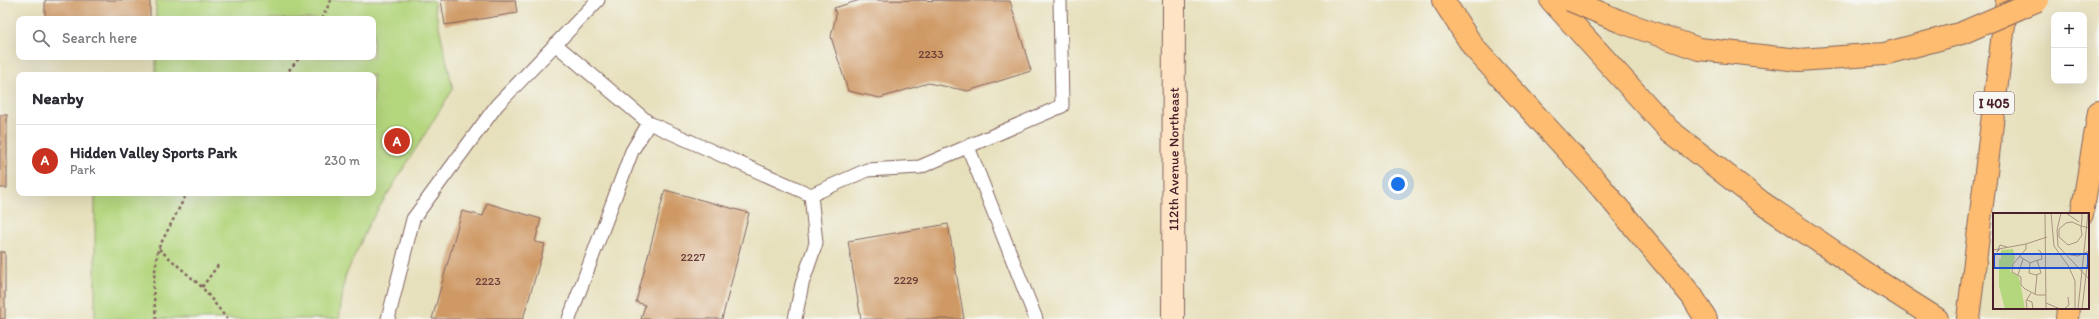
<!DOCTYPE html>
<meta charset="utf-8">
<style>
body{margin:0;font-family:Itim,sans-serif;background:#f2f2f3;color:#2b2b33}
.controls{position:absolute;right:12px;top:12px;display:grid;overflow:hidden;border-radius:8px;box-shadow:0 4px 16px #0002}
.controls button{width:36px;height:36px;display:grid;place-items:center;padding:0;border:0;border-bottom:1px solid #e1e1e2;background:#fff;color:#2b2b33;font:20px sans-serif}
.you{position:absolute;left:1398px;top:184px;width:14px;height:14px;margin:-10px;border:3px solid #fff;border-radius:50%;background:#1a73e8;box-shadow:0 0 0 6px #1a73e833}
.badge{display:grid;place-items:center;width:26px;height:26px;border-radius:50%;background:#c8321e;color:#fff;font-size:13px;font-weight:700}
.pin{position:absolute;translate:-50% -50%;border:2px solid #fff;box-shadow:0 1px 4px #0006}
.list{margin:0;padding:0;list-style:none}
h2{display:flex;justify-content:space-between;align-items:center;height:52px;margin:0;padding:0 16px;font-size:17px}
h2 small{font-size:13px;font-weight:400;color:#7c7c81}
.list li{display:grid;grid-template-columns:26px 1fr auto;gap:12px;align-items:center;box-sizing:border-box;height:72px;padding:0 16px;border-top:1px solid #e1e1e2}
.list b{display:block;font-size:15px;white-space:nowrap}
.list p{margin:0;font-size:13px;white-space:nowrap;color:#7c7c81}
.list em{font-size:13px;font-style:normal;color:#7c7c81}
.icon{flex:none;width:22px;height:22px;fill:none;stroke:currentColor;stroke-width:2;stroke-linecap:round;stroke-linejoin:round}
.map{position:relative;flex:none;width:2099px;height:319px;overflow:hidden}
.search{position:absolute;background:#fff;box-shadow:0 4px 16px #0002;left:16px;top:16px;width:360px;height:44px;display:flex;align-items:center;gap:10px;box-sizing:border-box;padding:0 14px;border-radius:8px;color:#7c7c81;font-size:15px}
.panel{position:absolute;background:#fff;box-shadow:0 4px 16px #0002;left:16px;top:72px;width:360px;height:124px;border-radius:8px}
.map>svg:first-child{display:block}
</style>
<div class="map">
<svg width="2099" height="319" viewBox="0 0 2099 319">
<rect width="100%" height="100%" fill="#f6f6f2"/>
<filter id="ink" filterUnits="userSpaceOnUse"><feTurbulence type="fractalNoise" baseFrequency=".025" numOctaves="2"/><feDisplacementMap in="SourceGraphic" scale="8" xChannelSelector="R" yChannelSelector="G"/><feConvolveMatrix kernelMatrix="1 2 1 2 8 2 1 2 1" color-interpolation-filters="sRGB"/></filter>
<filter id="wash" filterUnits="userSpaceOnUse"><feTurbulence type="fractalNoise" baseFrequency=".012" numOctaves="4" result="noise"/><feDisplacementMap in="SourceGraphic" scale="16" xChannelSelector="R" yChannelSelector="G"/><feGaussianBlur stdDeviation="0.9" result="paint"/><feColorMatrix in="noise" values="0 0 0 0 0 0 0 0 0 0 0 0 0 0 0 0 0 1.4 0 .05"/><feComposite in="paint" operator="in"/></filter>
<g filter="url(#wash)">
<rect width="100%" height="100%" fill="#e7e0bc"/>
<!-- green -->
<polygon fill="#b4d67d" stroke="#7f7a54" points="156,0 433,0 453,89 369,224 345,277 339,319 95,319 95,193 373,193 373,75 156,75 156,57 373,57 373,19 156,19"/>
<g id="blocks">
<!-- building -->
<g fill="#cf9965">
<rect x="45" y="0" width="105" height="19"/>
<polygon points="441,0 515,0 517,13 445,25"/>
<polygon points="860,0 1010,1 1031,71 968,91 928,83 880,98 848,91 831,37 836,15 834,8"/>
<rect x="0" y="115" width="7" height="73"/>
<polygon points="665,190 749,213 722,319 641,319 645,305 636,302"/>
<polygon points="487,203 541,219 535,242 545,244 523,319 432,319 462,211 483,216"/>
<polygon points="948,224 964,319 861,319 848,241"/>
<rect x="0" y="252" width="5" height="67"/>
</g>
</g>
</g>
<g filter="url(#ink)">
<use href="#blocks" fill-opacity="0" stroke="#81635e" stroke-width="1"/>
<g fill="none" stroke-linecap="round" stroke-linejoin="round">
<defs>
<g id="lane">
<polyline points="555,44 649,123 811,195 867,170 920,167 1062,106 1060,0"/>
<polyline points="968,147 1036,319"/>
<polyline points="388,319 413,219 497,105 598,0"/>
<polyline points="569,319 632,151 649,123"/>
<polyline points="795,319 802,284 816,243 811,195"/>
</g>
<g id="secondary">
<path id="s1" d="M1173,319L1174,0"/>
</g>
<g id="highway">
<polyline points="1443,0 1474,48 1594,179 1692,296 1706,319"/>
<polyline points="1551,0 1669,130 1761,202 1874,279 1937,319"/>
<polyline points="2082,214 2099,112"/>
<polyline points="1968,319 2007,0"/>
<polyline points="2067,319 2068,308"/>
</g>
</defs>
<!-- lane casing -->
<use href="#lane" stroke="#81635e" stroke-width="15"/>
<!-- secondary casing -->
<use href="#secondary" stroke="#81635e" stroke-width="24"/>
<!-- highway casing -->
<use href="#highway" stroke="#81635e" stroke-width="24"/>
<!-- path -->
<g stroke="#81635e" stroke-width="2.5" stroke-dasharray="3 3" stroke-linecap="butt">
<polyline points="322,19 331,0"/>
<polyline points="285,75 300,57"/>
<polyline points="159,249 202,287 227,319"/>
<polyline points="202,287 219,264"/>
<polyline points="156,319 153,286 158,249 187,193"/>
</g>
<!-- lane -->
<use href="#lane" stroke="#fff" stroke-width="13"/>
<!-- secondary -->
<use href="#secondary" stroke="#fee4c5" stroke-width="22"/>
<!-- highway -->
<use href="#highway" stroke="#fdbc6f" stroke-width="22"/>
<defs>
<polyline id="highway-bridge" points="1570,0 1619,21 1699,49 1799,60 1884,54 1962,33 2038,0"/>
</defs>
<!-- highway-bridge casing -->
<use href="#highway-bridge" stroke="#81635e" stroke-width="24" stroke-linecap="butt"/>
<!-- highway-bridge -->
<use href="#highway-bridge" stroke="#fdbc6f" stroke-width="22"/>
</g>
</g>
<g text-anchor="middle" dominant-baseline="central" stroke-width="3" stroke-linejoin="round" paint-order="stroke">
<!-- number labels -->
<g font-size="12" fill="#6b3e3a">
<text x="931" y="54">2233</text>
<text x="693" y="257">2227</text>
<text x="906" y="280">2229</text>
<text x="488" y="281">2223</text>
</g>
<!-- shield labels -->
<rect fill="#f6f6f2" stroke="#7e6067" stroke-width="1" x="1974" y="92" width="40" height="22" rx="3"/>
<g font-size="13" font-weight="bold" fill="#4a1f2b">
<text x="1994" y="103">I 405</text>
</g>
<!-- street labels -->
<g font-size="14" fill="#4a1f2b" stroke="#f6f6f2">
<text stroke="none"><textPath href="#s1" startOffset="160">112th Avenue Northeast</textPath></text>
</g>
</g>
<!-- overview -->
<g transform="translate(1993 213)">
<rect width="96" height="96" fill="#e7e0bc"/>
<path d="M20,36L22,45L17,58L26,64L32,96H12L6,73V46H8V37Z" fill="#b4d67d"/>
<path fill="none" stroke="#a89382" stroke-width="1" d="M52,0L53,96M58,0L61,33L76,54L82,68V96M68,0L64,17L65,33L96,66M73,0L86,9M89,0V5L88,15L89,22L84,29L75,32L66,24V16L73,10L79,9L88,13L96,15M33,31V36L20,51L19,59L28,64V72L32,76L44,82H53M7,36L4,39L7,32L14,34M0,37L33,31L54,24M71,41L85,43L96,38M26,43L37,50L42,48L49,46L48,39L45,37M37,50L36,60L43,62L48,60L44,47M25,62L30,46M42,82L44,62M34,87L39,89L40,96M53,90L67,96M34,96L33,88L38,80M71,96L76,92L75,84M85,96L95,0M89,96L96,37"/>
<path fill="#1d4ed8" fill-opacity="0.15" stroke="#1d4ed8" stroke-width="2" d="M1,41H95V55H1Z"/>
<rect width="96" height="96" fill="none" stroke="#4a1f2b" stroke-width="2"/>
</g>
</svg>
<div class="controls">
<button>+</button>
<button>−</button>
</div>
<div class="you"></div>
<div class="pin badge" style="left:397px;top:141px">A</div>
<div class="search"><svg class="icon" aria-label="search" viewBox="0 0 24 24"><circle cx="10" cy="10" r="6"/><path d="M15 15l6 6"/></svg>Search here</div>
<section class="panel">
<h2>Nearby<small></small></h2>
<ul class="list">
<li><span class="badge">A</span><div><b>Hidden Valley Sports Park</b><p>Park</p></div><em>230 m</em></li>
</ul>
</section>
</div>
